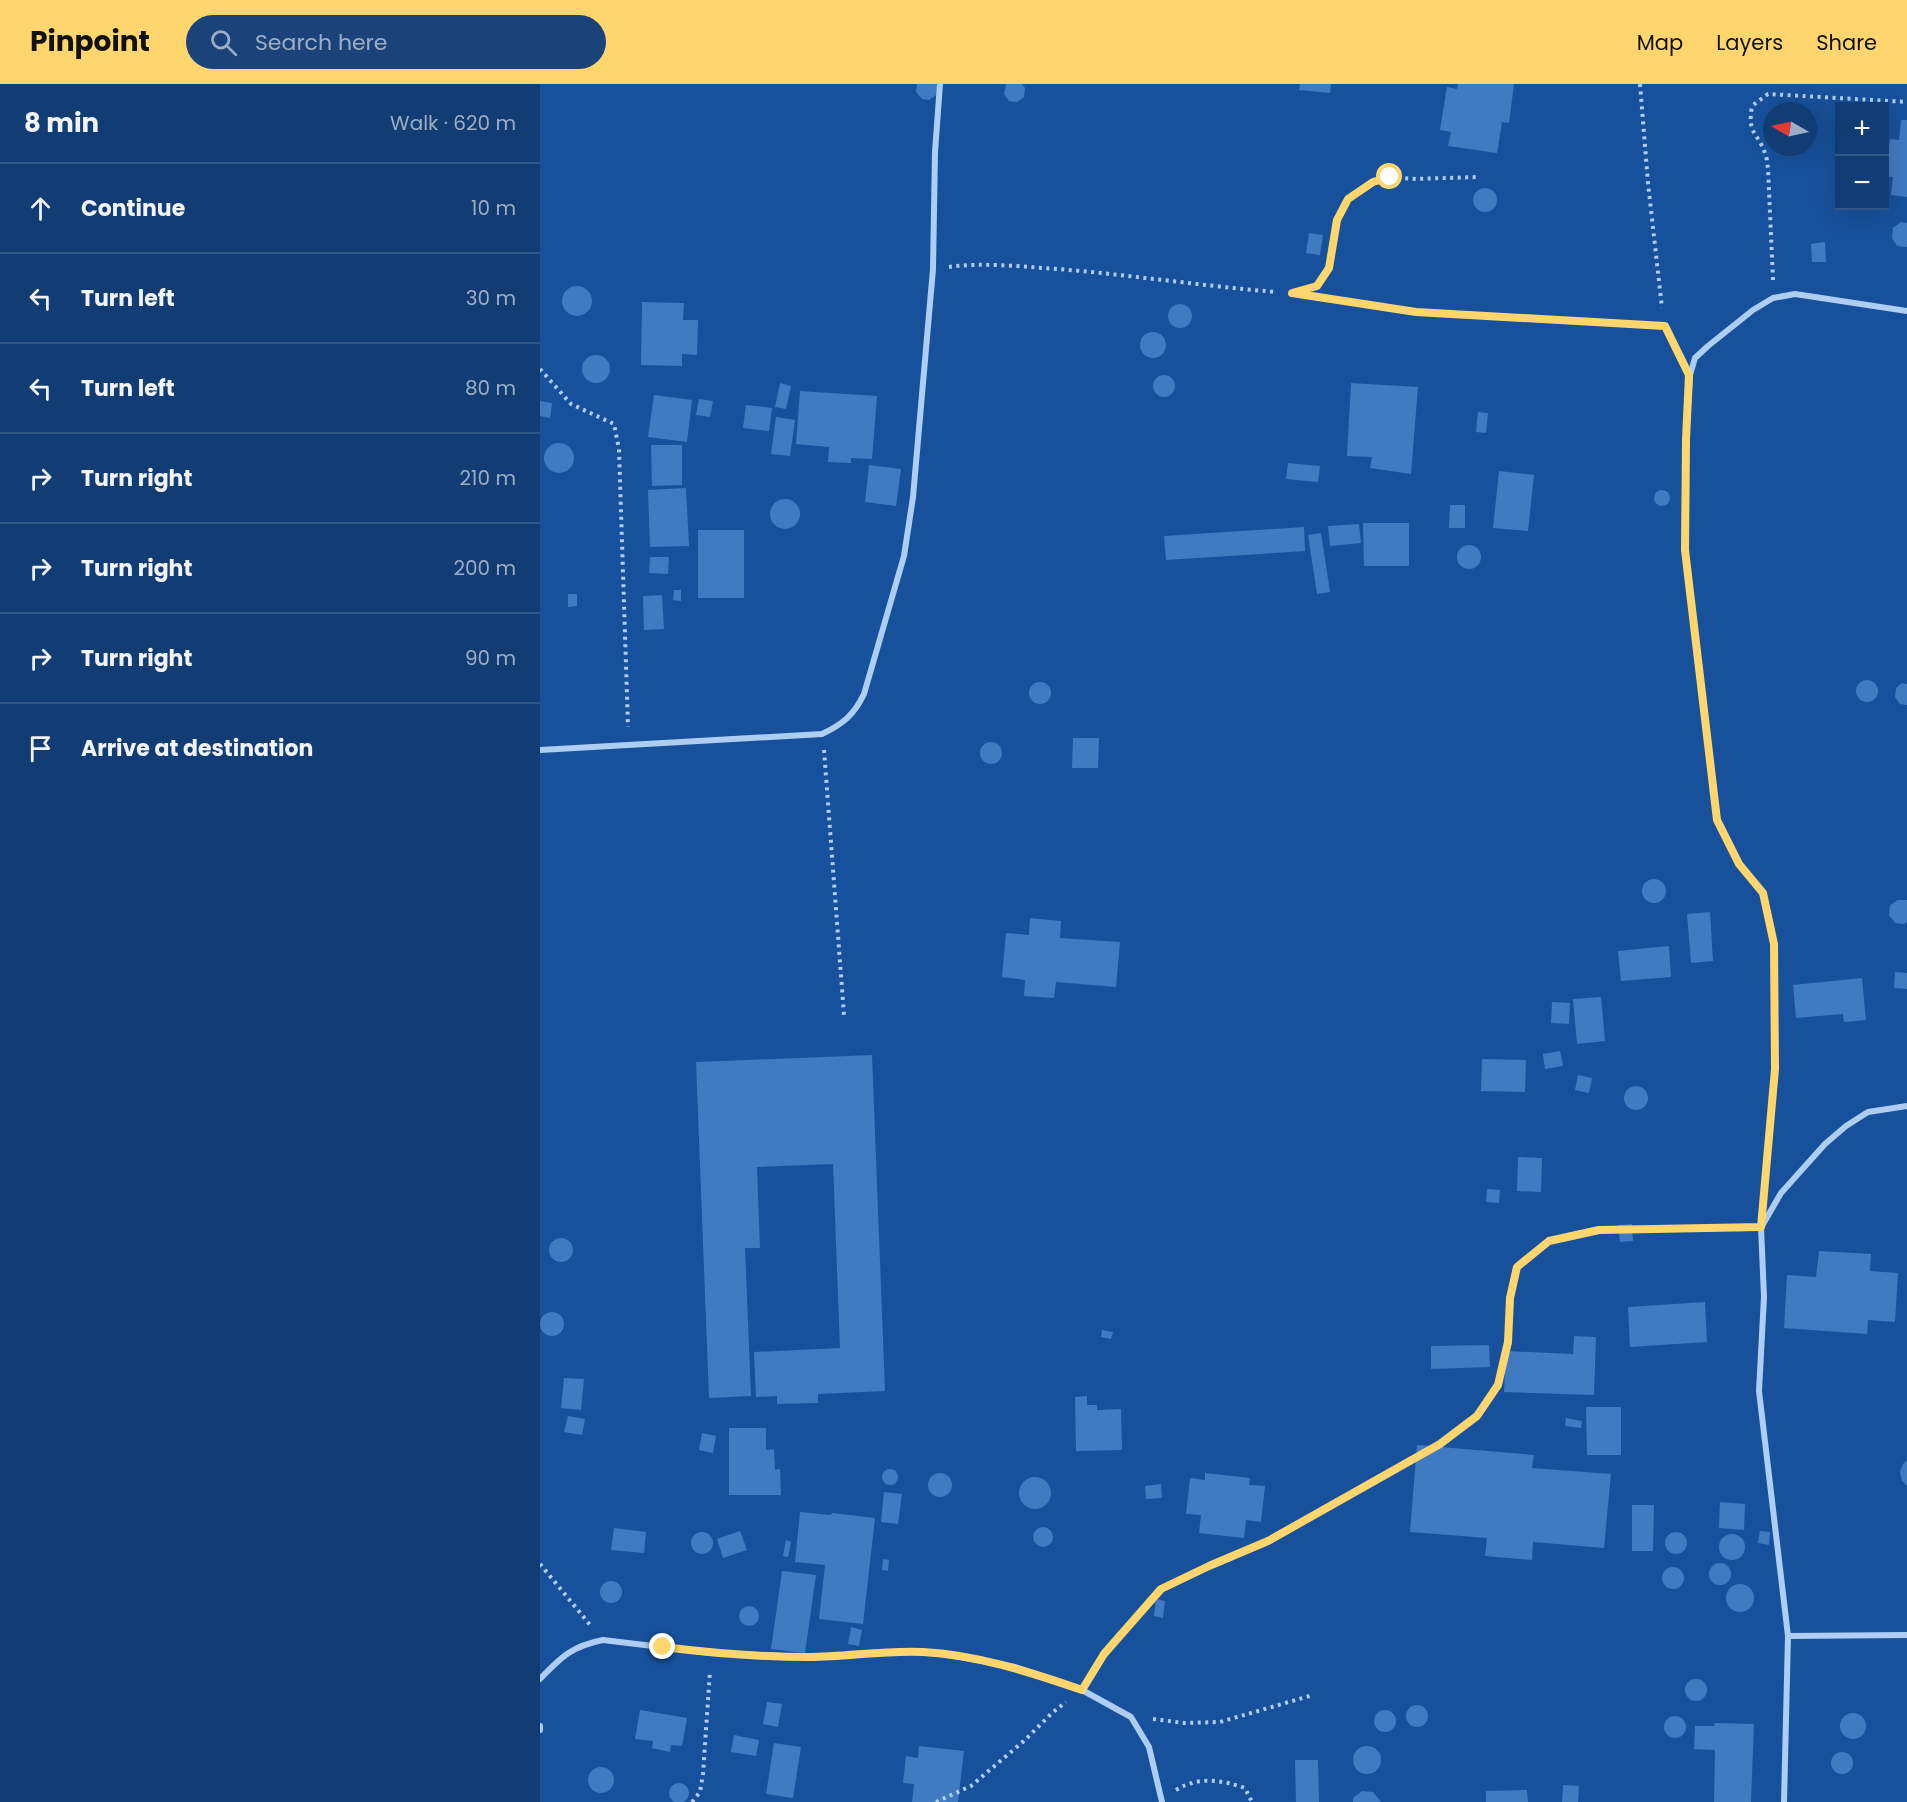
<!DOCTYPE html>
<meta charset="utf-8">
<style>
body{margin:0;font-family:Poppins,sans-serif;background:#1a4479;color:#f1f3f6}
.controls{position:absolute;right:18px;top:18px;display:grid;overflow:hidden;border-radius:0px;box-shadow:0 6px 24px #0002}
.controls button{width:54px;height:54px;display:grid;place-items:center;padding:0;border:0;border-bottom:2px solid #305686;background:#113d74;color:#f1f3f6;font:30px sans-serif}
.compass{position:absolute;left:1223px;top:18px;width:54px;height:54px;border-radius:50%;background:#113d74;box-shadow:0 6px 24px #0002;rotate:279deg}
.stop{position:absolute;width:18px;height:18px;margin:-14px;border:4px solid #ffd56e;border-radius:50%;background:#fff}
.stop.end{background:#ffd56e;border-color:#fff;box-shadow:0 2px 6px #0008}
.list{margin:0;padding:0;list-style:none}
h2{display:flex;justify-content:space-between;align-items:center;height:78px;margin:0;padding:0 24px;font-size:26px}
h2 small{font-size:20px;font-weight:400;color:#9caec5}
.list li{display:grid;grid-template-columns:39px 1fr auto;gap:18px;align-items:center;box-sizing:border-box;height:90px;padding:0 24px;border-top:2px solid #305686}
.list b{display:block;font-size:22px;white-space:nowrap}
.list em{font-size:20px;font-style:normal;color:#9caec5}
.icon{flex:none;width:33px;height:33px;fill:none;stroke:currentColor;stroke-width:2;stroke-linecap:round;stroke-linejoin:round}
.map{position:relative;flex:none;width:1367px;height:1718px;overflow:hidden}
header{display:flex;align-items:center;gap:36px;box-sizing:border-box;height:84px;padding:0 30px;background:#ffd56e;color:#111}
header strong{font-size:28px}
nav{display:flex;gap:33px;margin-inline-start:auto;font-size:21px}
.search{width:420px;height:54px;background:#1a4479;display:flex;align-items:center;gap:15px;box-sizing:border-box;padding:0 21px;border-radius:33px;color:#9caec5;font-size:22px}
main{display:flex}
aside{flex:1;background:#113d74}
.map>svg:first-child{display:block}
</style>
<header>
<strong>Pinpoint</strong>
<div class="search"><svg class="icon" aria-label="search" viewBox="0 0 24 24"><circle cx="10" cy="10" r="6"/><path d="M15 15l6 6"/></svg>Search here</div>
<nav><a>Map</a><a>Layers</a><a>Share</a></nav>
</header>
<main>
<aside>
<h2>8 min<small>Walk · 620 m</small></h2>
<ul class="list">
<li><svg class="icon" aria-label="ahead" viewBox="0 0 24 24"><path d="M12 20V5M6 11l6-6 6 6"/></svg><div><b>Continue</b></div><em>10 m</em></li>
<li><svg class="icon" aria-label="left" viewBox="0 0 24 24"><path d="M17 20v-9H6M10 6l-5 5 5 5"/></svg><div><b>Turn left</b></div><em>30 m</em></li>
<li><svg class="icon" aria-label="left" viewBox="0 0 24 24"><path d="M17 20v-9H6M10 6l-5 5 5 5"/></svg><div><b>Turn left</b></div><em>80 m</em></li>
<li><svg class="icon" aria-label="right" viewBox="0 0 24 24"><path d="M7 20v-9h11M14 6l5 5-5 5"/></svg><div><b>Turn right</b></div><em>210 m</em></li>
<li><svg class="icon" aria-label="right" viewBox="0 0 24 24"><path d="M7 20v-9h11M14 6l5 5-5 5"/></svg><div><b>Turn right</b></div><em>200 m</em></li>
<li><svg class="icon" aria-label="right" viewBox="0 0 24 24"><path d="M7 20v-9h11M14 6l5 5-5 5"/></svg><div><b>Turn right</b></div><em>90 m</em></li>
<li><svg class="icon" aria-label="arrive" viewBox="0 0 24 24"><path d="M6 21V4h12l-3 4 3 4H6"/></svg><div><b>Arrive at destination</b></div></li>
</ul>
</aside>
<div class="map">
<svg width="1367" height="1718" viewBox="0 0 1367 1718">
<rect width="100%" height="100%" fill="#17519b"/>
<!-- building -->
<g fill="#407ac1">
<polygon points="377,0 396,0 398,3 396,11 389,16 382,15 376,8"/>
<polygon points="466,0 482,0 485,4 484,13 477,18 469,17 464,10"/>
<polygon points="760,0 791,0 790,9 759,6"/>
<polygon points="918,0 974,0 969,39 962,38 957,69 908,62 911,48 900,46 907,3 917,5"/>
<polygon points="1361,36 1367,36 1367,113 1351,111 1353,93 1345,92 1350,55 1359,56"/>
<circle cx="945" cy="116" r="12"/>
<polygon points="1361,138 1367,139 1367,163 1357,162 1352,154 1353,144"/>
<polygon points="769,149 783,151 780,171 766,169"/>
<polygon points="1285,158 1286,178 1272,178 1271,160"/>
<circle cx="37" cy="217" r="15"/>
<polygon points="102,218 144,219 143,236 158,236 157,271 142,270 142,282 101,281"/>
<circle cx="640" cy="232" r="12"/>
<circle cx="613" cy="261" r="13"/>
<circle cx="56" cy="285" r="14"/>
<circle cx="624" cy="302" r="11"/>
<polygon points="240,299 251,302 246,325 235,323"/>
<polygon points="811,299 878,303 871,390 830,384 832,373 807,372"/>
<polygon points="260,307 337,312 332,375 311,374 311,379 288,378 289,363 256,360"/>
<polygon points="114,311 152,316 147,358 108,353"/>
<polygon points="159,315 173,317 170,333 156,331"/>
<polygon points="0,317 12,319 10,334 0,332"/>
<polygon points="206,321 232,324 229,347 203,344"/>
<polygon points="938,328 948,329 946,349 936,348"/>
<polygon points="236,333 255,336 250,372 231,370"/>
<circle cx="19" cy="374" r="15"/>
<polygon points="111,361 142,361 142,401 112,402"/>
<polygon points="748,379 780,382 778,398 746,395"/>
<polygon points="329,381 361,385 356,422 325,418"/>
<polygon points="959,387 994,391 988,447 953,444"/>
<polygon points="146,404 149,462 110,463 108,406"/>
<circle cx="1122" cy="414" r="8"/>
<circle cx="245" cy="430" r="15"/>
<polygon points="910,421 925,421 925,444 909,444"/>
<polygon points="823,439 869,439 869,482 824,482"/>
<polygon points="819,440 821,459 790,462 788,442"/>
<polygon points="764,443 765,467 626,476 624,452"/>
<rect x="158" y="446" width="46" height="68"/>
<polygon points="781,449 790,508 777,510 768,451"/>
<circle cx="929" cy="473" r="12"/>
<polygon points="110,473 129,473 128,490 109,489"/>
<polygon points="134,506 141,506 141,517 133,516"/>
<polygon points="28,510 37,510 37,522 28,523"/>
<polygon points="122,511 124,545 104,546 103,512"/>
<circle cx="1327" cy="607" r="11"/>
<circle cx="500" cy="609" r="11"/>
<polygon points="1362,599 1367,600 1367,621 1360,620 1355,613 1356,604"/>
<polygon points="533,654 559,654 558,684 532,684"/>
<circle cx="451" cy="669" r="11"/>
<circle cx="1114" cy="807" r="12"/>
<polygon points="1358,816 1367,816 1367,838 1364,840 1355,839 1349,831 1350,821"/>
<polygon points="1170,828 1173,877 1151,879 1147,830"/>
<polygon points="490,834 521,837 520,854 580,858 576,903 516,898 514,914 484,912 485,896 462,893 466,849 489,851"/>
<polygon points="1129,862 1131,893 1081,897 1078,867"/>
<polygon points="1355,888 1367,889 1367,905 1354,904"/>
<polygon points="1322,894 1326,936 1304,938 1303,930 1256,934 1253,901"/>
<polygon points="1061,913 1065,957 1037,960 1033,915"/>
<polygon points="1012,918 1030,919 1029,940 1011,939"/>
<polygon points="1020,967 1023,982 1005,985 1003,970"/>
<polygon points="332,971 345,1307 278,1310 278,1319 237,1320 237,1312 216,1313 214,1268 300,1264 293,1080 217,1083 220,1164 205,1164 211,1312 169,1314 156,978"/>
<polygon points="942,975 986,976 985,1008 941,1007"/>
<polygon points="1038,991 1052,994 1049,1009 1035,1006"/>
<circle cx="1096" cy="1014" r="12"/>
<polygon points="978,1073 1002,1074 1001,1108 977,1107"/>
<polygon points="947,1105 960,1106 959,1119 946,1118"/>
<polygon points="1092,1140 1093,1157 1080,1158 1078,1141"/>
<circle cx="21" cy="1166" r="12"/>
<polygon points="1279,1167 1331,1170 1330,1187 1358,1189 1355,1238 1328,1236 1327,1250 1244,1244 1247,1191 1276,1193"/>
<polygon points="1165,1218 1167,1258 1090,1263 1088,1223"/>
<circle cx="12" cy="1240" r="12"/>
<polygon points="562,1246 573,1248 571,1255 561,1253"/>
<polygon points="1034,1252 1056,1253 1054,1311 964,1308 966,1267 1033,1270"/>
<polygon points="949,1261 950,1283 891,1285 891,1262"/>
<polygon points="24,1294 44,1295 41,1326 21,1324"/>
<polygon points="547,1312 547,1321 557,1321 557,1326 581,1325 582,1366 536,1367 535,1313"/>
<polygon points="1046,1323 1081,1323 1081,1371 1047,1371"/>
<polygon points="28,1332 45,1335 42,1351 24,1348"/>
<polygon points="1026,1334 1042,1337 1041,1344 1025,1342"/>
<polygon points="189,1344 226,1344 226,1366 234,1365 235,1386 240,1385 241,1411 189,1411"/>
<polygon points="162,1349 176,1352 173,1369 159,1366"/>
<polygon points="877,1361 994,1371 992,1384 1071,1390 1064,1464 993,1458 992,1476 945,1472 947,1454 870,1448"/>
<polygon points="1367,1376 1367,1402 1362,1397 1360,1388 1363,1380"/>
<circle cx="350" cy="1393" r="8"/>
<polygon points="665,1389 710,1394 709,1401 725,1402 721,1438 706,1436 704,1454 659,1449 661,1431 646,1430 650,1394 665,1396"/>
<circle cx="400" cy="1401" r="12"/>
<circle cx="495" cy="1409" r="16"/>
<polygon points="621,1400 622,1414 606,1415 605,1402"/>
<polygon points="344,1408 362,1410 358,1440 341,1438"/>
<polygon points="1180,1418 1205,1420 1204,1446 1179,1444"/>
<polygon points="1092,1421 1114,1421 1113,1467 1092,1467"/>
<polygon points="260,1428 291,1431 292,1429 335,1434 323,1540 279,1535 285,1481 255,1478"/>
<circle cx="503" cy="1453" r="10"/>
<polygon points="74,1444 106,1448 104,1469 71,1466"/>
<polygon points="200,1447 207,1466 183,1474 177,1455"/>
<polygon points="1220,1447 1230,1448 1229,1461 1218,1459"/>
<circle cx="1136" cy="1459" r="11"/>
<circle cx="162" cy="1459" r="11"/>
<circle cx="1192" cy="1463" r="13"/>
<polygon points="246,1456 251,1458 248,1473 243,1472"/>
<polygon points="343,1475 349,1476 348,1487 342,1486"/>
<circle cx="1180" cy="1490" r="11"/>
<circle cx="1133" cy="1494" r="11"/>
<polygon points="242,1487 276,1491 265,1569 231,1565"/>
<circle cx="71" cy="1508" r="11"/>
<circle cx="1200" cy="1514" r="14"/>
<polygon points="616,1515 625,1517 623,1534 614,1532"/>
<circle cx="209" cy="1532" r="10"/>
<polygon points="311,1543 322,1546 319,1562 308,1560"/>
<circle cx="1156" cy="1606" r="11"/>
<polygon points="227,1618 242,1620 238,1643 223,1640"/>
<circle cx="877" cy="1632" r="11"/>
<circle cx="845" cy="1637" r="11"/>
<polygon points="100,1626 147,1634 142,1662 131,1661 130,1668 112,1664 113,1657 95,1655"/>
<circle cx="1313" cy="1642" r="13"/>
<circle cx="1135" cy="1643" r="11"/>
<polygon points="1175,1639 1214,1640 1211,1718 1174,1718 1175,1666 1154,1665 1155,1642 1174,1642"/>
<polygon points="194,1651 219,1656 216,1672 191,1668"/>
<polygon points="234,1659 261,1663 253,1714 226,1710"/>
<polygon points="379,1662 424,1667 418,1718 372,1718 374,1700 363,1699 366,1672 378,1674"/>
<circle cx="827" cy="1676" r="14"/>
<circle cx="1302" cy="1679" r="11"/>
<polygon points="755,1676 778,1676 779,1718 756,1718"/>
<circle cx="61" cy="1696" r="13"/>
<circle cx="139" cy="1709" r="10"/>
<polygon points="1023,1701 1039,1702 1038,1718 1022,1718"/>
<polygon points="987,1706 988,1718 946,1718 946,1707"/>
<polygon points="822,1707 833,1708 841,1718 813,1718 813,1714"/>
</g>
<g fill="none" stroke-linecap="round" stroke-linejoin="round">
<!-- path -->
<g stroke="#adcdf2" stroke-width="4" stroke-dasharray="3 4.5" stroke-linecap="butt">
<polyline points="1100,0 1108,99 1122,224"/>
<path d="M409,183C441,178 485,183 518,185C591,191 663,202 736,208"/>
<polyline points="781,196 789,184 797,136 808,115 833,98 850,93 876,95 937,93"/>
<path d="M1233,196L1228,84C1227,79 1227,73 1225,69C1217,47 1207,50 1212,22L1228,10L1367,18"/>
<polyline points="0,285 31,320 74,340 79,365 88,643"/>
<polyline points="284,666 304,931"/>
<polyline points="0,1480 51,1542"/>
<polyline points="551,1591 564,1570 621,1505 669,1482 728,1457 900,1360 937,1332 958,1301 968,1258 970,1214 977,1183 1009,1157 1059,1146 1202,1144"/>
<polyline points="613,1635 644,1639 680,1638 773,1611"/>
<path d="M636,1706C659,1692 681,1696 705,1704L712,1718"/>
<polyline points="152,1718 160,1708 163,1690 170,1587"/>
<polyline points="396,1718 431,1702 485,1656 512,1629 526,1618"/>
</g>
<!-- minor -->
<g stroke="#adcdf2" stroke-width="6">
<polyline points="752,209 876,228 1125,242"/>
<path d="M0,666L282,650C303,640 314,631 324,610L364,472L373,413L393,185L395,68L400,0"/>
<polyline points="1222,1142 1241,1109 1285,1060 1306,1042 1328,1028 1367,1022"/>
<polyline points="1248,1552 1367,1551"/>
<path d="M0,1595C21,1573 32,1562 63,1556L171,1569L269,1573L355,1568H384L421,1573L475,1583L542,1606L591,1633L609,1663L622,1718"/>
<polyline points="0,1642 0,1646"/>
<polyline points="1244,1718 1248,1552 1219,1307 1224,1213 1221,1143 1235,985 1234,860 1223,809 1199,780 1177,736 1145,466 1146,356 1150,291 1155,274 1168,262 1213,226 1233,214 1255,210 1367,227"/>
</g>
</g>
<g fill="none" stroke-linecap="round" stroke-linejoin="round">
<!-- route -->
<path stroke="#ffd56e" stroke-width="8" d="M123,1563C171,1569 220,1573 269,1573C307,1573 344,1566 383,1568C438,1571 490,1588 542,1606L564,1570L621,1505L669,1482L728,1457L900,1360L937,1332L958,1301L968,1258L970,1214L977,1183L1009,1157L1059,1146L1221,1143L1235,985L1234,860L1223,809L1199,780L1177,736L1145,466L1146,356L1149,291L1125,242L876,228L752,209L777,202L789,184L797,136L808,115L833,98L850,93"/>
</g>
</svg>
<div class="controls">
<button>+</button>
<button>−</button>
</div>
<svg class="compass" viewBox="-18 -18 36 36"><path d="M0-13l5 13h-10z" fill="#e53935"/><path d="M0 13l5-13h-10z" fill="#9caec5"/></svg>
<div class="stop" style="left:850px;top:93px"></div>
<div class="stop end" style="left:123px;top:1563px"></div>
</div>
</main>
